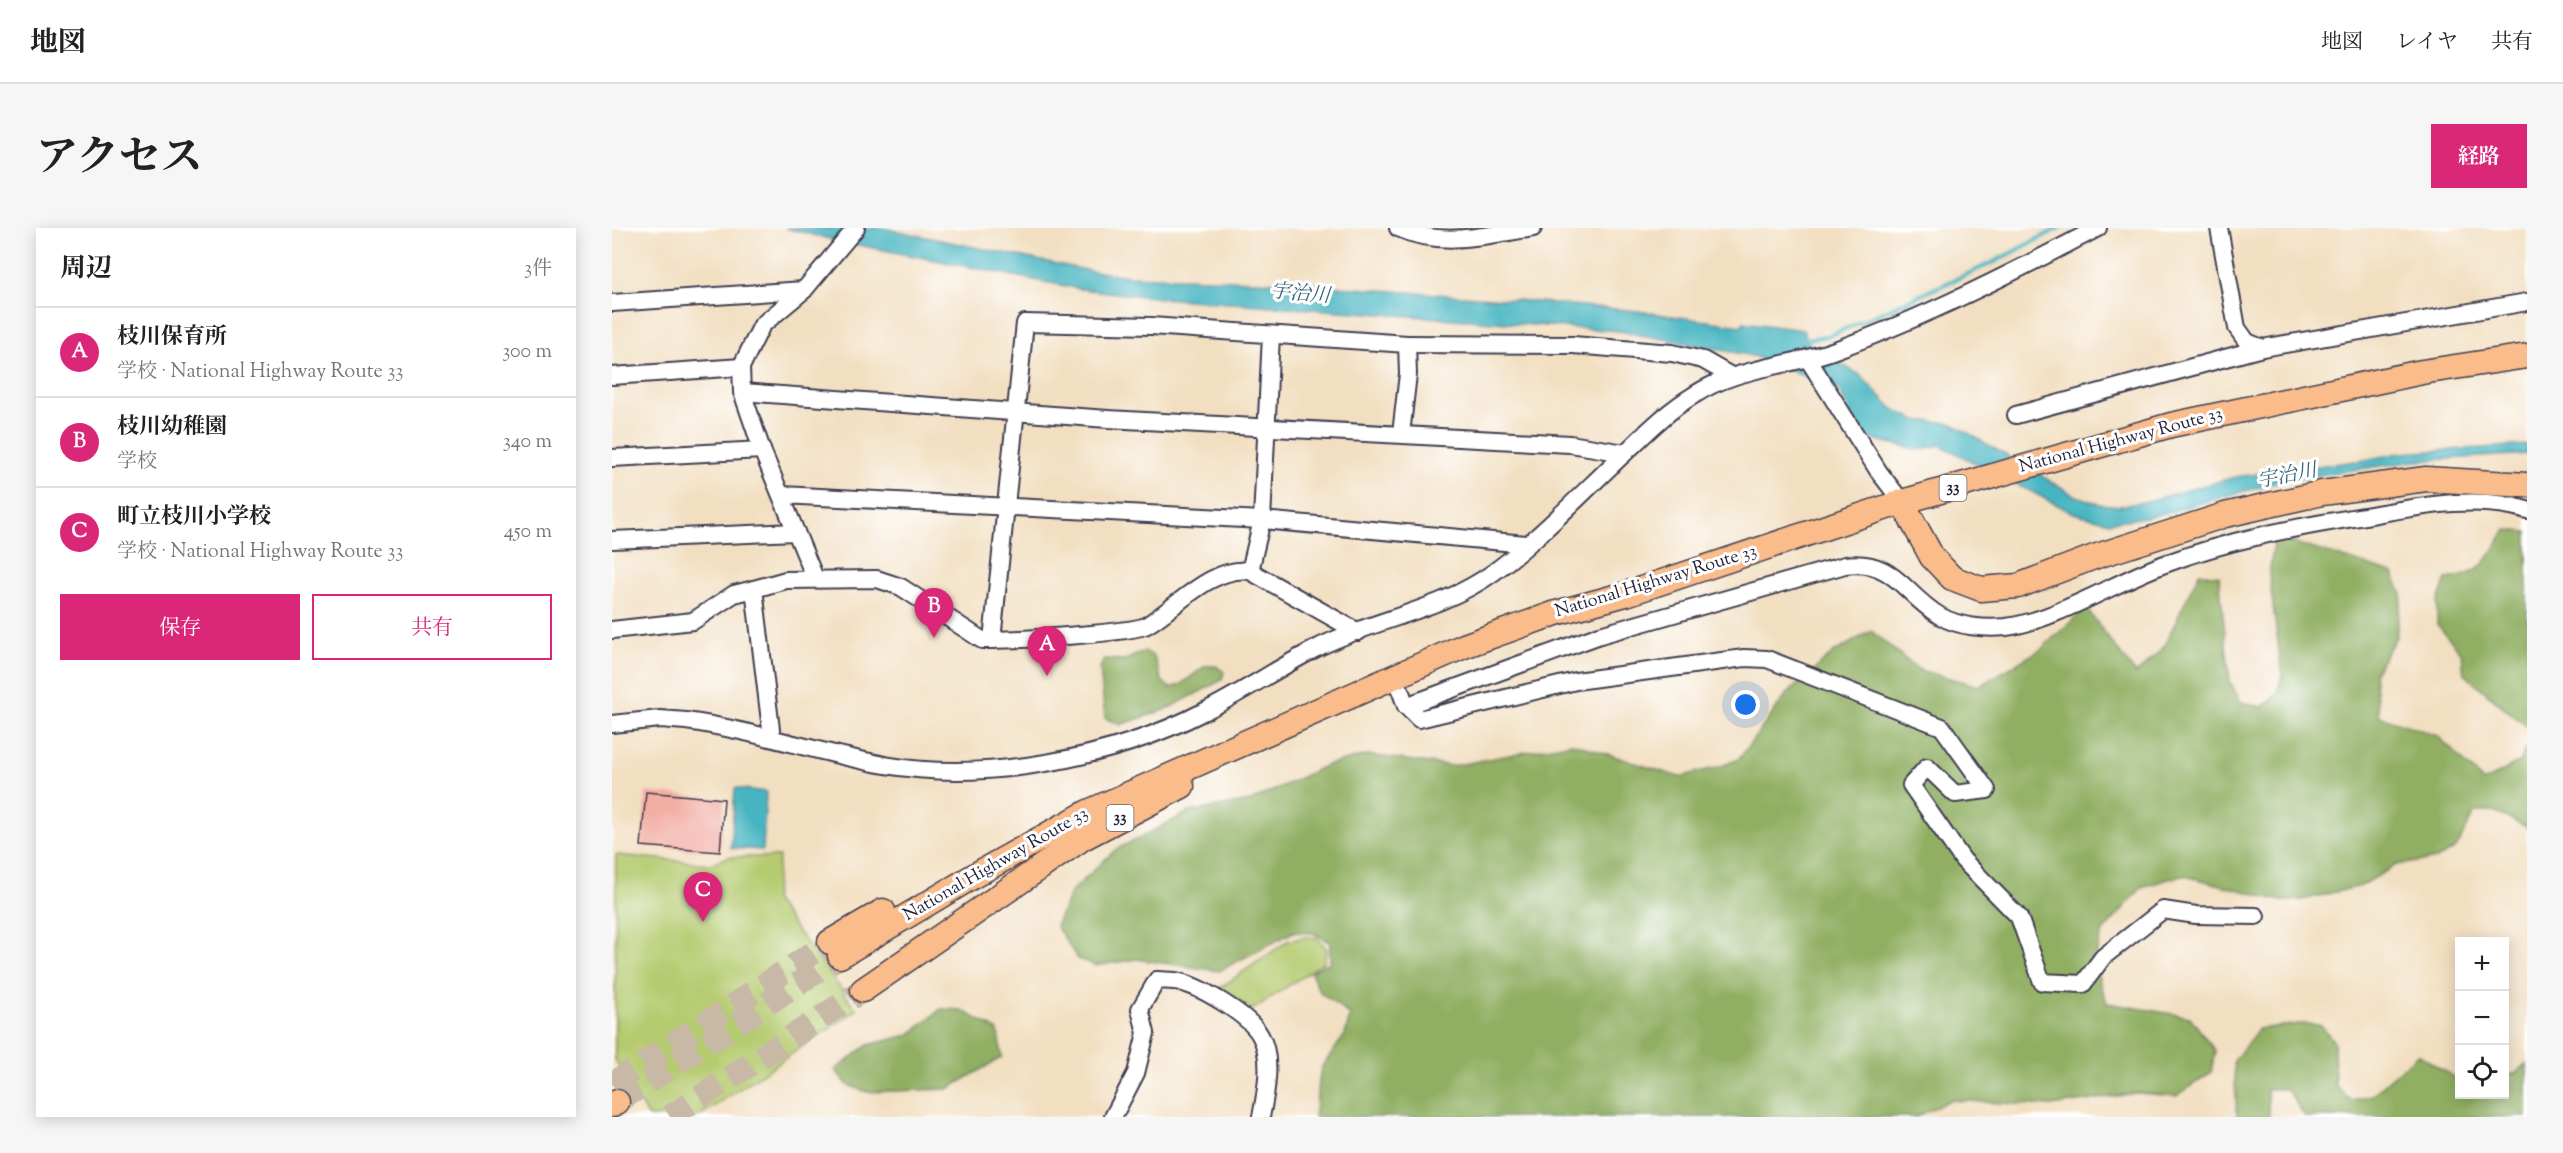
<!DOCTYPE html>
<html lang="ja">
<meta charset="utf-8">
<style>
body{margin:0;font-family:"Sorts Mill Goudy","Noto Serif JP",serif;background:#f6f6f6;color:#222}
.controls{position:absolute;right:18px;bottom:18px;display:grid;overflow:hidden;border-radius:0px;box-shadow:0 3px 15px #0003}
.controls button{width:54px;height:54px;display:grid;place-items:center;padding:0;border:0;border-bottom:2px solid #e0e0e0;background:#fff;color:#222;font:30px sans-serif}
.you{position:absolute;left:1134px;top:477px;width:21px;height:21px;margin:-15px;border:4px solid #fff;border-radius:50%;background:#1a73e8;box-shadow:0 0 0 9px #1a73e833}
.badge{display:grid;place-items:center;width:39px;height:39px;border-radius:50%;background:#db2777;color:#fff;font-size:20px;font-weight:700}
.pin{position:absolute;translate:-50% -50px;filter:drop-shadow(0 2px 3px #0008)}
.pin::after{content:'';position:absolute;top:32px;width:21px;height:18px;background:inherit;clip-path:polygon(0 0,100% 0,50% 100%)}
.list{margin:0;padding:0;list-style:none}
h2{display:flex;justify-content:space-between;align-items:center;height:78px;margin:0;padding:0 24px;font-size:26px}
h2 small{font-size:20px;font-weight:400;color:#767676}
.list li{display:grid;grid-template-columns:39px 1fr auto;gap:18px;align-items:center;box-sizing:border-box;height:90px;padding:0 24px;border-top:2px solid #e0e0e0}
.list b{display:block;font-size:22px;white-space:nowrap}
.list p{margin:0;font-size:20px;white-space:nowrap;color:#767676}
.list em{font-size:20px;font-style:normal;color:#767676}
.actions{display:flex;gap:12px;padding:18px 24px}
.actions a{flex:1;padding:14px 0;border:2px solid #db2777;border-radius:0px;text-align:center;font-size:21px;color:#db2777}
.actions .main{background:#db2777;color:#fff}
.icon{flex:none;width:33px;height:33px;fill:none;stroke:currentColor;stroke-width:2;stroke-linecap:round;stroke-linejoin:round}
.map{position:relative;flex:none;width:1915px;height:889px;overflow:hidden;border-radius:0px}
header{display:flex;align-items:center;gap:36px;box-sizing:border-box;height:84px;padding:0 30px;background:#fff;border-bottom:2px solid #e0e0e0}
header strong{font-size:28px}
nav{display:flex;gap:33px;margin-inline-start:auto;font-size:21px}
.intro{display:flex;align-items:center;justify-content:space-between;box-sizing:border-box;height:144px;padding:0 36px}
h1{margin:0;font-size:42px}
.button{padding:15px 27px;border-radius:0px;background:#db2777;color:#fff;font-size:21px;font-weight:700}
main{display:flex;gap:36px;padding:0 36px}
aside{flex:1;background:#fff;border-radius:0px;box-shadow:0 3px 15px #0003}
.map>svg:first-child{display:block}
</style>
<header>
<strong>地図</strong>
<nav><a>地図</a><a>レイヤ</a><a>共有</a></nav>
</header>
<div class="intro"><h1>アクセス</h1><a class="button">経路</a></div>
<main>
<aside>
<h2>周辺<small>3件</small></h2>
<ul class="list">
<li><span class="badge">A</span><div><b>枝川保育所</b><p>学校 · National Highway Route 33</p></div><em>300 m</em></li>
<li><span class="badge">B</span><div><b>枝川幼稚園</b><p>学校</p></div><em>340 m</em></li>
<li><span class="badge">C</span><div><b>町立枝川小学校</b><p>学校 · National Highway Route 33</p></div><em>450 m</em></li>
</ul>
<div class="actions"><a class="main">保存</a><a>共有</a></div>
</aside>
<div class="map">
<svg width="1915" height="889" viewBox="0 0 1915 889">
<rect width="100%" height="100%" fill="#fff"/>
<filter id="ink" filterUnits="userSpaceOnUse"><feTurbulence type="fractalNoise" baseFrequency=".0167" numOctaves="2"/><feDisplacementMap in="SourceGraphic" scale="12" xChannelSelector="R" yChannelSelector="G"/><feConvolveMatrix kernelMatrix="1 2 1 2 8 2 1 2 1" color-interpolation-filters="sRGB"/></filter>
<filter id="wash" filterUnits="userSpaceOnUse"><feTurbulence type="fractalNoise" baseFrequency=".008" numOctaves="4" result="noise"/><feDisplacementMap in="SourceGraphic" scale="24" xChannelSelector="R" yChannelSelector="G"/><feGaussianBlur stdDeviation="1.35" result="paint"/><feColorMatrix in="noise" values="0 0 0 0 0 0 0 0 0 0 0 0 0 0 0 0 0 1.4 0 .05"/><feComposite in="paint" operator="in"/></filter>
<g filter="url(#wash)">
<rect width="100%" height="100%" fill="#f2dfc1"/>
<!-- green -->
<g fill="#b5cb6f" stroke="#6c7655" stroke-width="1.5">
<polygon points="4,627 99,636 116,629 167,629 162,672 245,782 86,889 36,889 3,832"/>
<polygon points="694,709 705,710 715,721 712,734 640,782 608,760 676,713"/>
</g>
<!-- forest -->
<g fill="#90af62" stroke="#59684e" stroke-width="1.5">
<path d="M1894,302L1915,304V499L1852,446L1850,426L1825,396V376L1834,351C1872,347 1875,331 1894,302Z"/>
<polygon points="1663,309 1781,345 1790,366 1784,409 1762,446 1767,488 1826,508 1872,554 1907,534 1915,518 1915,599 1882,584 1863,584 1844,620 1825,631 1784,637 1749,658 1690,672 1670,673 1570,647 1530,659 1490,705 1482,735 1495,775 1578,789 1603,823 1599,844 1565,868 1525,865 1440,878 1338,872 1304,889 702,889 709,840 733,807 738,787 707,763 699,744 718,734 718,714 701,705 681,704 607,743 524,731 484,738 466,731 444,698 460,663 503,622 577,584 639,573 715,537 756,527 840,538 961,515 1067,549 1107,539 1127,531 1175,466 1221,425 1259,403 1307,442 1367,458 1428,422 1474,380 1524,446 1551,420 1587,345 1607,348 1618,454 1629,474 1650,479 1666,466 1670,446 1657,347"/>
<polygon points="533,423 542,429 550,453 558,460 568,457 593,438 604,438 612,444 610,452 553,482 508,497 493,490 488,440 492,431 513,432"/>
<polygon points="329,781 350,782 386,803 390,829 336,861 255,864 236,857 223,842 256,817 297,807"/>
<polygon points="1688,796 1709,797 1722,814 1723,857 1740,873 1760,867 1806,826 1841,849 1847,849 1848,866 1892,866 1893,846 1904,846 1915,835 1915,889 1693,889 1675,861 1655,861 1657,889 1625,889 1622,833 1646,801"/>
</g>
<!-- water -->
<g fill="#47b5c1" stroke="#346c7e" stroke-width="1.5">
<polygon points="173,0 271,0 479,43 518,48 646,53 905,72 1026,83 1129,98 1132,94 1191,102 1199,120 1247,146 1281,181 1303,192 1339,195 1462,267 1487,276 1509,278 1532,274 1623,249 1752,232 1788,225 1915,217 1915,226 1803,233 1673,252 1542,288 1498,294 1461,285 1328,217 1308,222 1255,210 1239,187 1227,162 1141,128 1007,103 549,70 468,61 226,13"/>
<polygon points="123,560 154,564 151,622 119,620"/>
</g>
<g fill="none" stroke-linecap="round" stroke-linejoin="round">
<!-- stream -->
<polyline stroke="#47b5c1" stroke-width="4.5" points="1189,112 1217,108 1382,34 1447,0"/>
</g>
<g id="blocks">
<!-- building -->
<polygon fill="#f3aea4" points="34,564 112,571 108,624 29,618"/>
</g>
</g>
<g filter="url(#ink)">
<use href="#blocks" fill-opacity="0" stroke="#413e4f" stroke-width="1.5"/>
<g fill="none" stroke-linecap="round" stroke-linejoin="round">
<!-- highway-tunnel -->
<g stroke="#c8b9a6" stroke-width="24" stroke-dasharray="24 12" stroke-linecap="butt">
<polyline points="0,856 218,714"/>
<polyline points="5,874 228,728"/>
<polyline points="58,889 251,762"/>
</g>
<defs>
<g id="minor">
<path d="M786,0C829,20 876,7 921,0"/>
<polyline points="1607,0 1625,100 1635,114 1650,120"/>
<polyline points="0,75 192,62"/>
<polyline points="795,116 961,117 1060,125 1091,132 1119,148"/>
<polyline points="1196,131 1267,244 1290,274"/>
<polyline points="0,148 129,139"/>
<polyline points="130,164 496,191 958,216 1013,225"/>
<polyline points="1404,187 1650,120 1915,74"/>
<polyline points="0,230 150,222"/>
<polyline points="170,267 650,292 914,316"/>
<polyline points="0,312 184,304"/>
<polyline points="638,343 650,292 659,107"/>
<polyline points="203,350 150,222 130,164 129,139 150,97 192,62 244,0"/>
<polyline points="0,402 81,393 122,366 142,361"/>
<polyline points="380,412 413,95 539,98 795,116 796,146 789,206"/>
<polyline points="783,448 794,478 807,491 964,453 1132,430 1155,431 1330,499 1375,562 1343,566 1315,539 1299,557 1351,632 1407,689 1430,754 1471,756 1491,729 1551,682 1584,687 1644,688"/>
<path d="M794,478L988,407L1233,337C1283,331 1291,366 1328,388C1347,399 1373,401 1394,399C1442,393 1504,354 1550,337C1616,312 1684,299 1753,288C1804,279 1865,266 1915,282"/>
<path d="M0,496L48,491L74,493C141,502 206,525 273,537C375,555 502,530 593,483C631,464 666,440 703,421C761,391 829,383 882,344C928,310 974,261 1016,222C1037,202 1057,182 1082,167C1125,139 1176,139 1223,122C1314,89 1400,45 1486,0"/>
<path d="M160,510L142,361L174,352L265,351L289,359L370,412H380C402,412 523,405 535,397C566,378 600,338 638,343L746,404"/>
<path d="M501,889L524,845L534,805L528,781L545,752C552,753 560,752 568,754C589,759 637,787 648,807C661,829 654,865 649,889"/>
</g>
<g id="highway">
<polyline points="1290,274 1320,329 1340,350 1369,361 1406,358 1482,329 1613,287 1710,265 1814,251 1915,257"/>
<polyline points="218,714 271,683"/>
<polyline points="228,728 365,646 476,584 852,418 944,385 1014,366 1290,274 1559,197 1810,144 1915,128"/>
<polyline points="251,762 471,610 570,558"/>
<polyline points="0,877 5,874"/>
</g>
</defs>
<!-- minor casing -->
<use href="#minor" stroke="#413e4f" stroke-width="20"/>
<!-- highway casing -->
<use href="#highway" stroke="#413e4f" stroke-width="27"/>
<!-- minor -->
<use href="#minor" stroke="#fff" stroke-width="16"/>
<!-- highway -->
<use href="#highway" stroke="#f9bc8a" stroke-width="24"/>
</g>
</g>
<g text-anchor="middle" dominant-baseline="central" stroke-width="6" stroke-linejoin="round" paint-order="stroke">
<!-- shield labels -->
<g fill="#fff" stroke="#646476" stroke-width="1.5">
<rect x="1327.5" y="247" width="27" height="26" rx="4.5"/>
<rect x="494.5" y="577" width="27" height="26" rx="4.5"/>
</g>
<g font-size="16" font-weight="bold" fill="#22223b">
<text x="1341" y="260">33</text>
<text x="508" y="590">33</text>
</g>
<!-- street labels -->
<g font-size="18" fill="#22223b" stroke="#fff">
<text transform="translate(1509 213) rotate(-15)">National Highway Route 33</text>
<text transform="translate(1044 354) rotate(-17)">National Highway Route 33</text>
<text transform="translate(384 637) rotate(-30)">National Highway Route 33</text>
</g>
<!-- water labels -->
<g font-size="20" font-style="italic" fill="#336477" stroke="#fff">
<text transform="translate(688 67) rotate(5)">宇治川</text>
<text transform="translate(1675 249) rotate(-11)">宇治川</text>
</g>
</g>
</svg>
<div class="controls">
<button>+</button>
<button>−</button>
<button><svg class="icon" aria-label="locate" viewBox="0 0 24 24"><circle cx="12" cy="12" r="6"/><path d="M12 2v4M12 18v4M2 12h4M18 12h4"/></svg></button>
</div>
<div class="you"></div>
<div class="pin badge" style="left:435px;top:448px">A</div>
<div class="pin badge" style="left:322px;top:410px">B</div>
<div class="pin badge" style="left:91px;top:694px">C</div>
</div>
</main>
